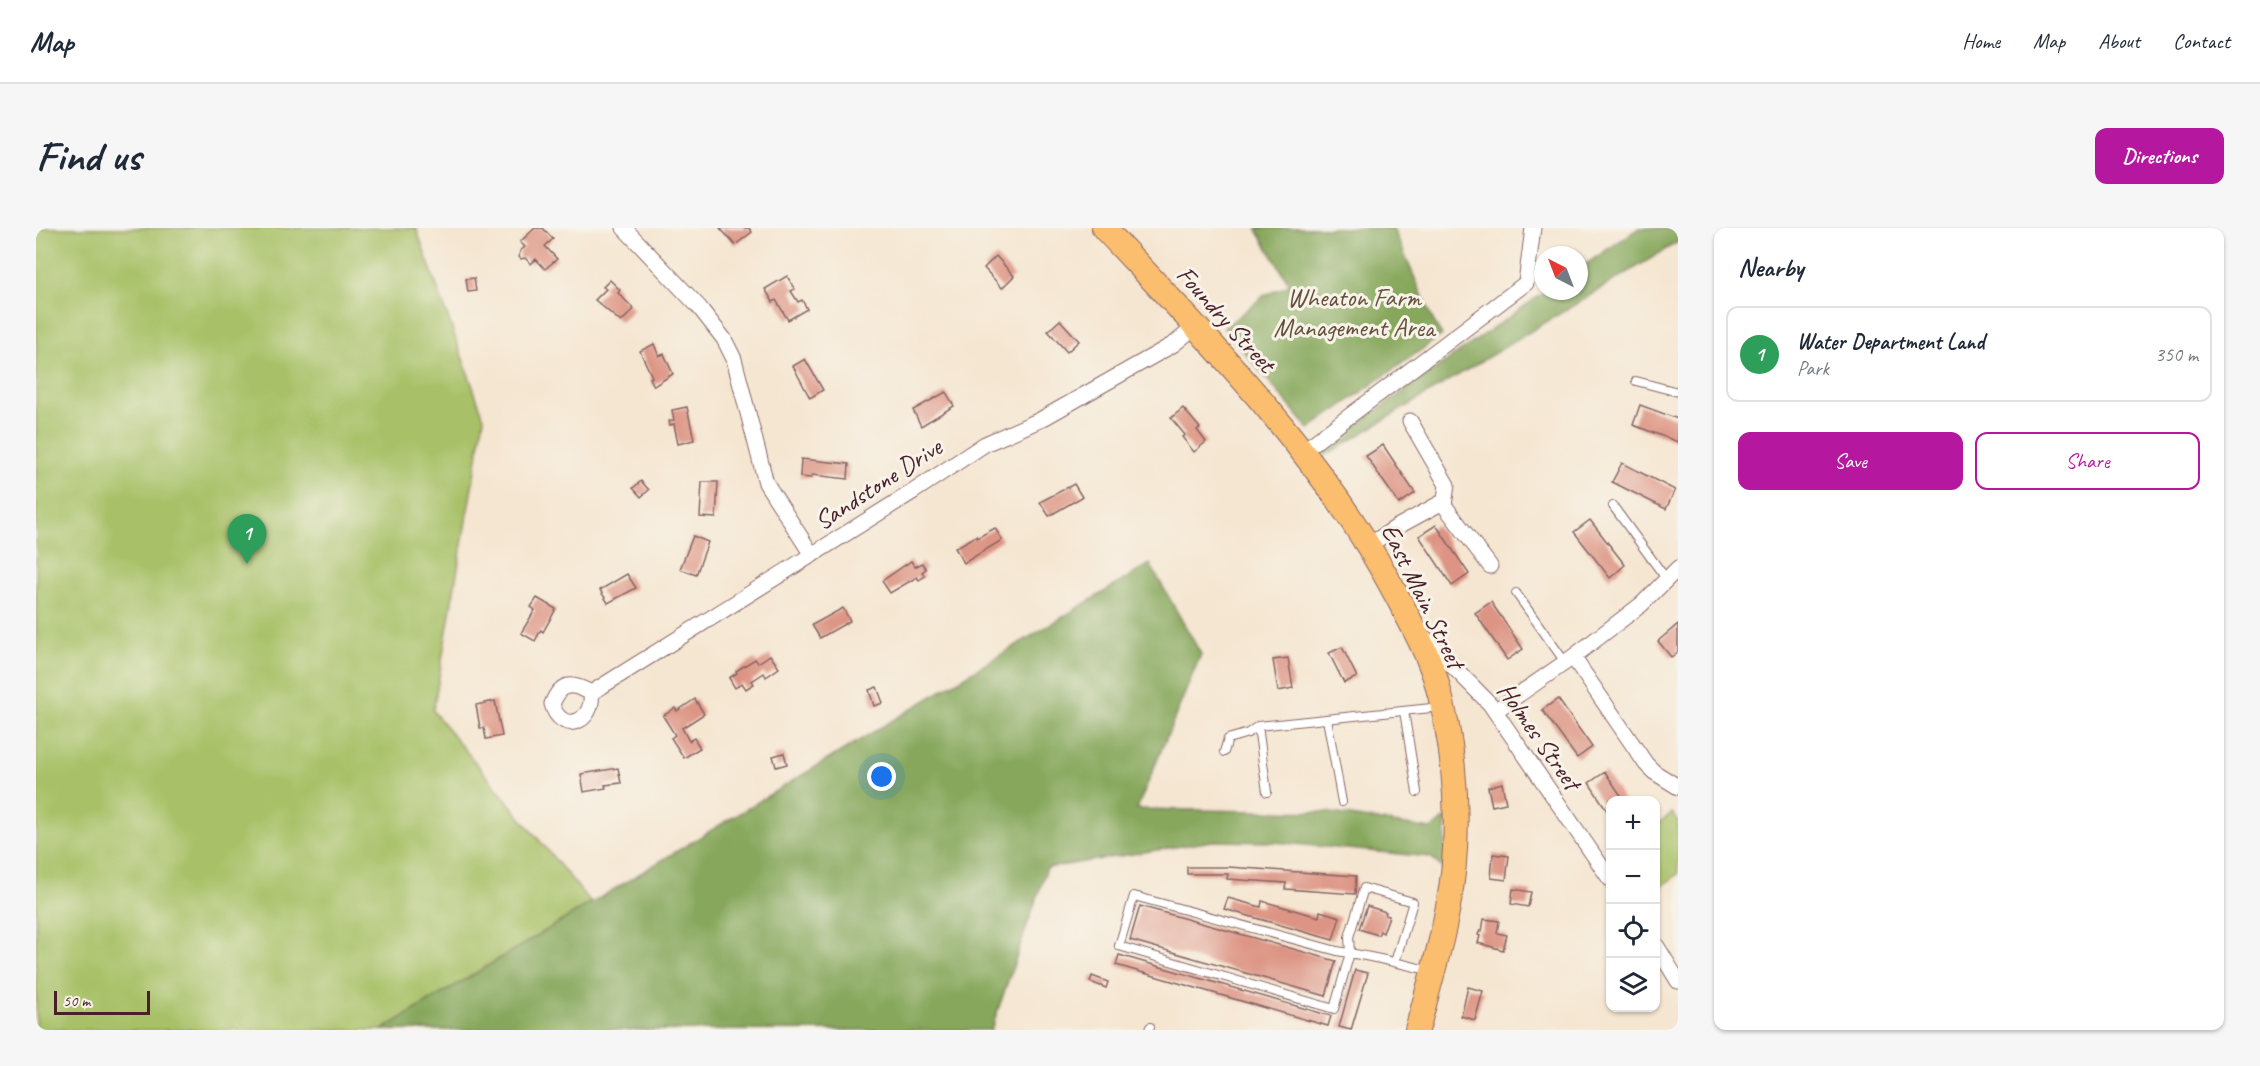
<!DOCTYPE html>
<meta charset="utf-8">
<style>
body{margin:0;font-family:Caveat,sans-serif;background:#f6f6f7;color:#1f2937}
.controls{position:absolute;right:18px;bottom:18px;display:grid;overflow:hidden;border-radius:12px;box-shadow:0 2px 4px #0004}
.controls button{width:54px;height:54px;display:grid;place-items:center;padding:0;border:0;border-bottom:2px solid #e0e1e3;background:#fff;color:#1f2937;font:30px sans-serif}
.compass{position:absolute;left:1498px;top:18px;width:54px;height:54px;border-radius:50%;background:#fff;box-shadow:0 2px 4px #0004;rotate:318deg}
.scale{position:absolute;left:18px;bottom:15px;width:96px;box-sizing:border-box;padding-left:6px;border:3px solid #4a1f2b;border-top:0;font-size:16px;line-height:21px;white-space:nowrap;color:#4a1f2b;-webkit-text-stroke:4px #f7f3e8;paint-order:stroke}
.you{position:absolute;left:846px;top:549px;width:21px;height:21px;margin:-15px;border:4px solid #fff;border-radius:50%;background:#1a73e8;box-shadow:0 0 0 9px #1a73e833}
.badge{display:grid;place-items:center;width:39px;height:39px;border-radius:50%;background:#b5179e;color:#fff;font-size:20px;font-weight:700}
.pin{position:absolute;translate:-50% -50px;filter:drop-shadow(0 2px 3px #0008)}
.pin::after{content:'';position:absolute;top:32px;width:21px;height:18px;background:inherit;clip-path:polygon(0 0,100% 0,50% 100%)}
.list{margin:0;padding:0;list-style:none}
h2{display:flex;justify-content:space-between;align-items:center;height:78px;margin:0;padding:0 24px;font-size:26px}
h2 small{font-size:20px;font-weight:400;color:#747a83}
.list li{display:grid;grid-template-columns:39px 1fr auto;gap:18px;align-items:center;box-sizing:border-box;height:96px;margin:0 12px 12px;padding:0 12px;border:2px solid #e0e1e3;border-radius:12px}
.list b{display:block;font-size:22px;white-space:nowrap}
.list p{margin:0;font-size:20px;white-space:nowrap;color:#747a83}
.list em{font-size:20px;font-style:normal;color:#747a83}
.actions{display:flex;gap:12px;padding:18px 24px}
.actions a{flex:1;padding:14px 0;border:2px solid #b5179e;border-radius:12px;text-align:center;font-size:21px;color:#b5179e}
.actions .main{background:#b5179e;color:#fff}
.icon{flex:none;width:33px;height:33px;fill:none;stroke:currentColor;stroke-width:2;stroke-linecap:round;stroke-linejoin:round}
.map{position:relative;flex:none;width:1642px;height:802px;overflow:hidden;border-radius:12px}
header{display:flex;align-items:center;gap:36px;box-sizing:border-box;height:84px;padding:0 30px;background:#fff;border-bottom:2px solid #e0e1e3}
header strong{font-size:28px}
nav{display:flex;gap:33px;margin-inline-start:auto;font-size:21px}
.intro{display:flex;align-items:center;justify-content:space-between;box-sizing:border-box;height:144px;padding:0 36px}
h1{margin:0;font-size:42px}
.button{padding:15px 27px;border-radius:12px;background:#b5179e;color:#fff;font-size:21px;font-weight:700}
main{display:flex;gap:36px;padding:0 36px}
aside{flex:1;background:#fff;border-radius:12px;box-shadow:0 2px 4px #0004}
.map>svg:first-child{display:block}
</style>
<header>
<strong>Map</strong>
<nav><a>Home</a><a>Map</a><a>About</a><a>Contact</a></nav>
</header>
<div class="intro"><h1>Find us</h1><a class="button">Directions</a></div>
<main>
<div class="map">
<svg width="1642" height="802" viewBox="0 0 1642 802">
<rect width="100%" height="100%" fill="#f7f3e8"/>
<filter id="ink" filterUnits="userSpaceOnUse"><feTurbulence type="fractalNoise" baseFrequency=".0167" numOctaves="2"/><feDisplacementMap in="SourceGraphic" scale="12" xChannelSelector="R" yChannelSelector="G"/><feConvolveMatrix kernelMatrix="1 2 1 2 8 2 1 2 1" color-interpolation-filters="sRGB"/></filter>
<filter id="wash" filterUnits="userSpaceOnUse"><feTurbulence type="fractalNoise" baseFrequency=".008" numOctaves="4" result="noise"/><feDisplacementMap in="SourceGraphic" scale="24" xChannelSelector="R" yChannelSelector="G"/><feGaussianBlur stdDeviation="1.35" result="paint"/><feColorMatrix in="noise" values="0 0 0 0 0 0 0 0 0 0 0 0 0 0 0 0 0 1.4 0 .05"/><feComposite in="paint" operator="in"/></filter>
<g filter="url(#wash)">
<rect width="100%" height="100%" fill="#f5e6d1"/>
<!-- green -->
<g fill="#a8c167" stroke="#797049" stroke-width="1.5">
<polygon points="0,0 380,0 448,190 397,483 555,675 346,802 0,802"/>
<polygon points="1636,585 1642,593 1642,646 1620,663 1620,597"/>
</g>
<!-- forest -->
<g fill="#86a75c" stroke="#686344" stroke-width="1.5">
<polygon points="1224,0 1357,0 1398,94 1406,107 1273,201 1188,100 1229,67 1254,57 1221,2"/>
<polygon points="1603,0 1642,0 1642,14 1287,229 1283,223 1510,63 1543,63 1543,41"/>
<polygon points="1114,336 1165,426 1101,581 1290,584 1395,601 1410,590 1409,643 1395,629 1238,614 1176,613 1011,640 955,802 346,802"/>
</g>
<g id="blocks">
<!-- building -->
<g fill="#dd9484">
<polygon points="499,0 507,0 517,11 509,18 521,31 509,41 500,31 495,36 489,30 485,31 483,29 484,23 489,19 484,14"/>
<polygon points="684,0 713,0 716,4 699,17"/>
<polygon points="960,28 978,48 966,60 948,40"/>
<polygon points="751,48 759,61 755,63 762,74 766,72 771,81 752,92 740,72 737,74 729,61"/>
<polygon points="438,50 440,63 432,64 430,51"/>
<polygon points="574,52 584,62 582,65 598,81 585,94 559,72 570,61 567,59"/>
<polygon points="1024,92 1043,113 1031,124 1012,103"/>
<polygon points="618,116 623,128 628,126 637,146 618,158 614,150 616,149 604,123"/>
<polygon points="769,131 787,162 774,170 757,138"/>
<polygon points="910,164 918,178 885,198 877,182"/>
<polygon points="1604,177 1642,191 1642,214 1597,197"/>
<polygon points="651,179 658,212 642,216 638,196 634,197 633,193 638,192 636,182"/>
<polygon points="1147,180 1164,200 1161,202 1170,214 1158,224 1146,209 1149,207 1135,190"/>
<polygon points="1347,217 1379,265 1363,276 1330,228"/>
<polygon points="765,231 813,236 812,251 776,247 775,250 764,249"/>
<polygon points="1586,235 1639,262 1630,281 1576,254"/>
<polygon points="605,253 613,262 605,269 597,260"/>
<polygon points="666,254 682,254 680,290 664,289"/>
<polygon points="1038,256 1046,269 1013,288 1004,274"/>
<polygon points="1554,292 1589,337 1574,350 1538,304"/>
<polygon points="1400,297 1433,346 1416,358 1383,308"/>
<polygon points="959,300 966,312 928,335 919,320 940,308 941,310"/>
<polygon points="657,308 672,314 660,347 644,341"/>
<polygon points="875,333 879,339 886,335 890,341 886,344 889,348 883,352 881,349 854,365 846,353"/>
<polygon points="591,346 600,360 572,375 564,362"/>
<polygon points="501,370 520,381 507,404 505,402 499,413 485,405 499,382 495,379"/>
<polygon points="1455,374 1487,421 1471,432 1439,385"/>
<polygon points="807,380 814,393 784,410 776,397"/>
<polygon points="1642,396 1642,424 1635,429 1622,413"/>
<polygon points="1306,419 1321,449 1308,455 1293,425"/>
<polygon points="734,427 743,440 730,449 728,445 716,453 718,456 710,461 706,455 699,460 693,450 701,445 700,443 719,431 722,435"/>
<polygon points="1252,430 1257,460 1242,463 1237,432"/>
<polygon points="841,459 847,475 838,478 833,462"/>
<polygon points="659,471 668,486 646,500 653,513 658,510 664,520 648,530 635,510 639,507 627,488 639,480 641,483"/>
<polygon points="1522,471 1556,519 1541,530 1506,482"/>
<polygon points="459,473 466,508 450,511 448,500 444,500 440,477"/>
<polygon points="748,525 751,536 740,539 737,528"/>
<polygon points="582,540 585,555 569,557 570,560 548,564 545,546"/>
<polygon points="1569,544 1588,572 1574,572 1574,587 1553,555"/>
<polygon points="1466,555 1470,575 1456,578 1452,559"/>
<polygon points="1457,626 1473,628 1470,652 1455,650"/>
<polygon points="1151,639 1192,639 1320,648 1319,666 1249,661 1250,655 1191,651 1192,646 1151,646"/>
<polygon points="1477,661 1495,664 1492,679 1475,676"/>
<polygon points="1192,670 1225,679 1226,673 1283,689 1284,683 1304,689 1297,712 1188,681"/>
<polygon points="1104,678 1300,733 1290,768 1094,712"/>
<polygon points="1331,678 1350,684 1349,687 1353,688 1347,705 1344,703 1342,707 1323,701"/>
<polygon points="1448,691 1463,693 1461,705 1471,707 1467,722 1442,715 1444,708 1442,707 1444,702 1446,703"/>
<polygon points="1083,727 1295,788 1292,798 1080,737"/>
<polygon points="1319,742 1332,745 1315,802 1303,799"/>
<polygon points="1056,748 1072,754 1070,760 1054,754"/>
<polygon points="1432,759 1447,763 1439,792 1425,788"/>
</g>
</g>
</g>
<g filter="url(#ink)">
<use href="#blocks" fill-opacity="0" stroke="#866565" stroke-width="1.5"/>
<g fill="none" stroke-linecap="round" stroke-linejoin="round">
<defs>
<g id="service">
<polyline points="1600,153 1642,164"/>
<polyline points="1577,278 1631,352"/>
<polyline points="1480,365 1529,434"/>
<polyline points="1368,483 1381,564"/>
<polyline points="1291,491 1306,574"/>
<polyline points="1188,524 1192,511 1212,505 1222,498"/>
<polyline points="1231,564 1222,498 1405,479"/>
<path d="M1359,734L1377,674L1328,660L1313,709L1314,725L1298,781L1083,718L1098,668L1301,723C1333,728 1364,735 1395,743"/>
<polyline points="1113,802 1114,799"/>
</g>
<g id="minor">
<polyline points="588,0 663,79 688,111 698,131 730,255 776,327"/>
<polyline points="1374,193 1411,257 1408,277"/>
<polyline points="1267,223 1490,55 1497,0"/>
<polyline points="1333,317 1361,299 1403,276 1408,277 1454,338"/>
<polyline points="1386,407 1454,476 1574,651"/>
<polyline points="1537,429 1610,536 1618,544 1642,559"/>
<path d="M555,465C535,454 525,454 516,476C525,508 559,494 555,465L878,263L949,216L1004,192L1138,116L1160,98"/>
<polyline points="1459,483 1537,429 1606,376 1642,340"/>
<polyline points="1620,717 1642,753"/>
</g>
<path id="trunk" d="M1068,0C1176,116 1289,230 1363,372C1377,399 1393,427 1401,456C1416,508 1422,568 1419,621C1416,683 1397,743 1381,802"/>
</defs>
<!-- service casing -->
<use href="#service" stroke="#866565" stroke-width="10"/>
<!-- minor casing -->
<use href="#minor" stroke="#866565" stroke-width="17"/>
<!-- trunk casing -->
<use href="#trunk" stroke="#866565" stroke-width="26"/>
<!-- service -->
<use href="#service" stroke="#fff" stroke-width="8"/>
<!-- minor -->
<use href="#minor" stroke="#fff" stroke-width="15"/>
<!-- trunk -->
<use href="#trunk" stroke="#fbbe6e" stroke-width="24"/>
</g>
</g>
<g text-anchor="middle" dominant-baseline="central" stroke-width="6" stroke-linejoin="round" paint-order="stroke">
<!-- park labels -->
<g font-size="26" fill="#66503d" stroke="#f7f3e8">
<text x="1318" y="69">Wheaton Farm<tspan x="1318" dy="30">Management Area</tspan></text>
</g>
<!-- street labels -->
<g font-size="26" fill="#4a1f2b" stroke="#f7f3e8">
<text transform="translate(1190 91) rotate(48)">Foundry Street</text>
<text transform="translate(842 256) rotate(-33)">Sandstone Drive</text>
<text transform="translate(1387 368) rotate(64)">East Main Street</text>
<text transform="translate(1503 508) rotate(55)">Holmes Street</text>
</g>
</g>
</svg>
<div class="controls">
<button>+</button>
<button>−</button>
<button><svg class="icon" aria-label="locate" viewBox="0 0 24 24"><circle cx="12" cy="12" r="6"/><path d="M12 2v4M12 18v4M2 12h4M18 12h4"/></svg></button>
<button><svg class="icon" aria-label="layers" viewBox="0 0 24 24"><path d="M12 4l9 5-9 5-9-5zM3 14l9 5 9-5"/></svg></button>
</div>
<svg class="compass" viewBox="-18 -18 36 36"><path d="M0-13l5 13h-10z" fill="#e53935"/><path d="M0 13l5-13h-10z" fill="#747a83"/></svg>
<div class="scale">50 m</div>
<div class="you"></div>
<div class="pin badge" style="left:211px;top:336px;background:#2e9e5b">1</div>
</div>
<aside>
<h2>Nearby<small></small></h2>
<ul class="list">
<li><span class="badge" style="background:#2e9e5b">1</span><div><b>Water Department Land</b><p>Park</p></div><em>350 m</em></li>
</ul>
<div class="actions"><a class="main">Save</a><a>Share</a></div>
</aside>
</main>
